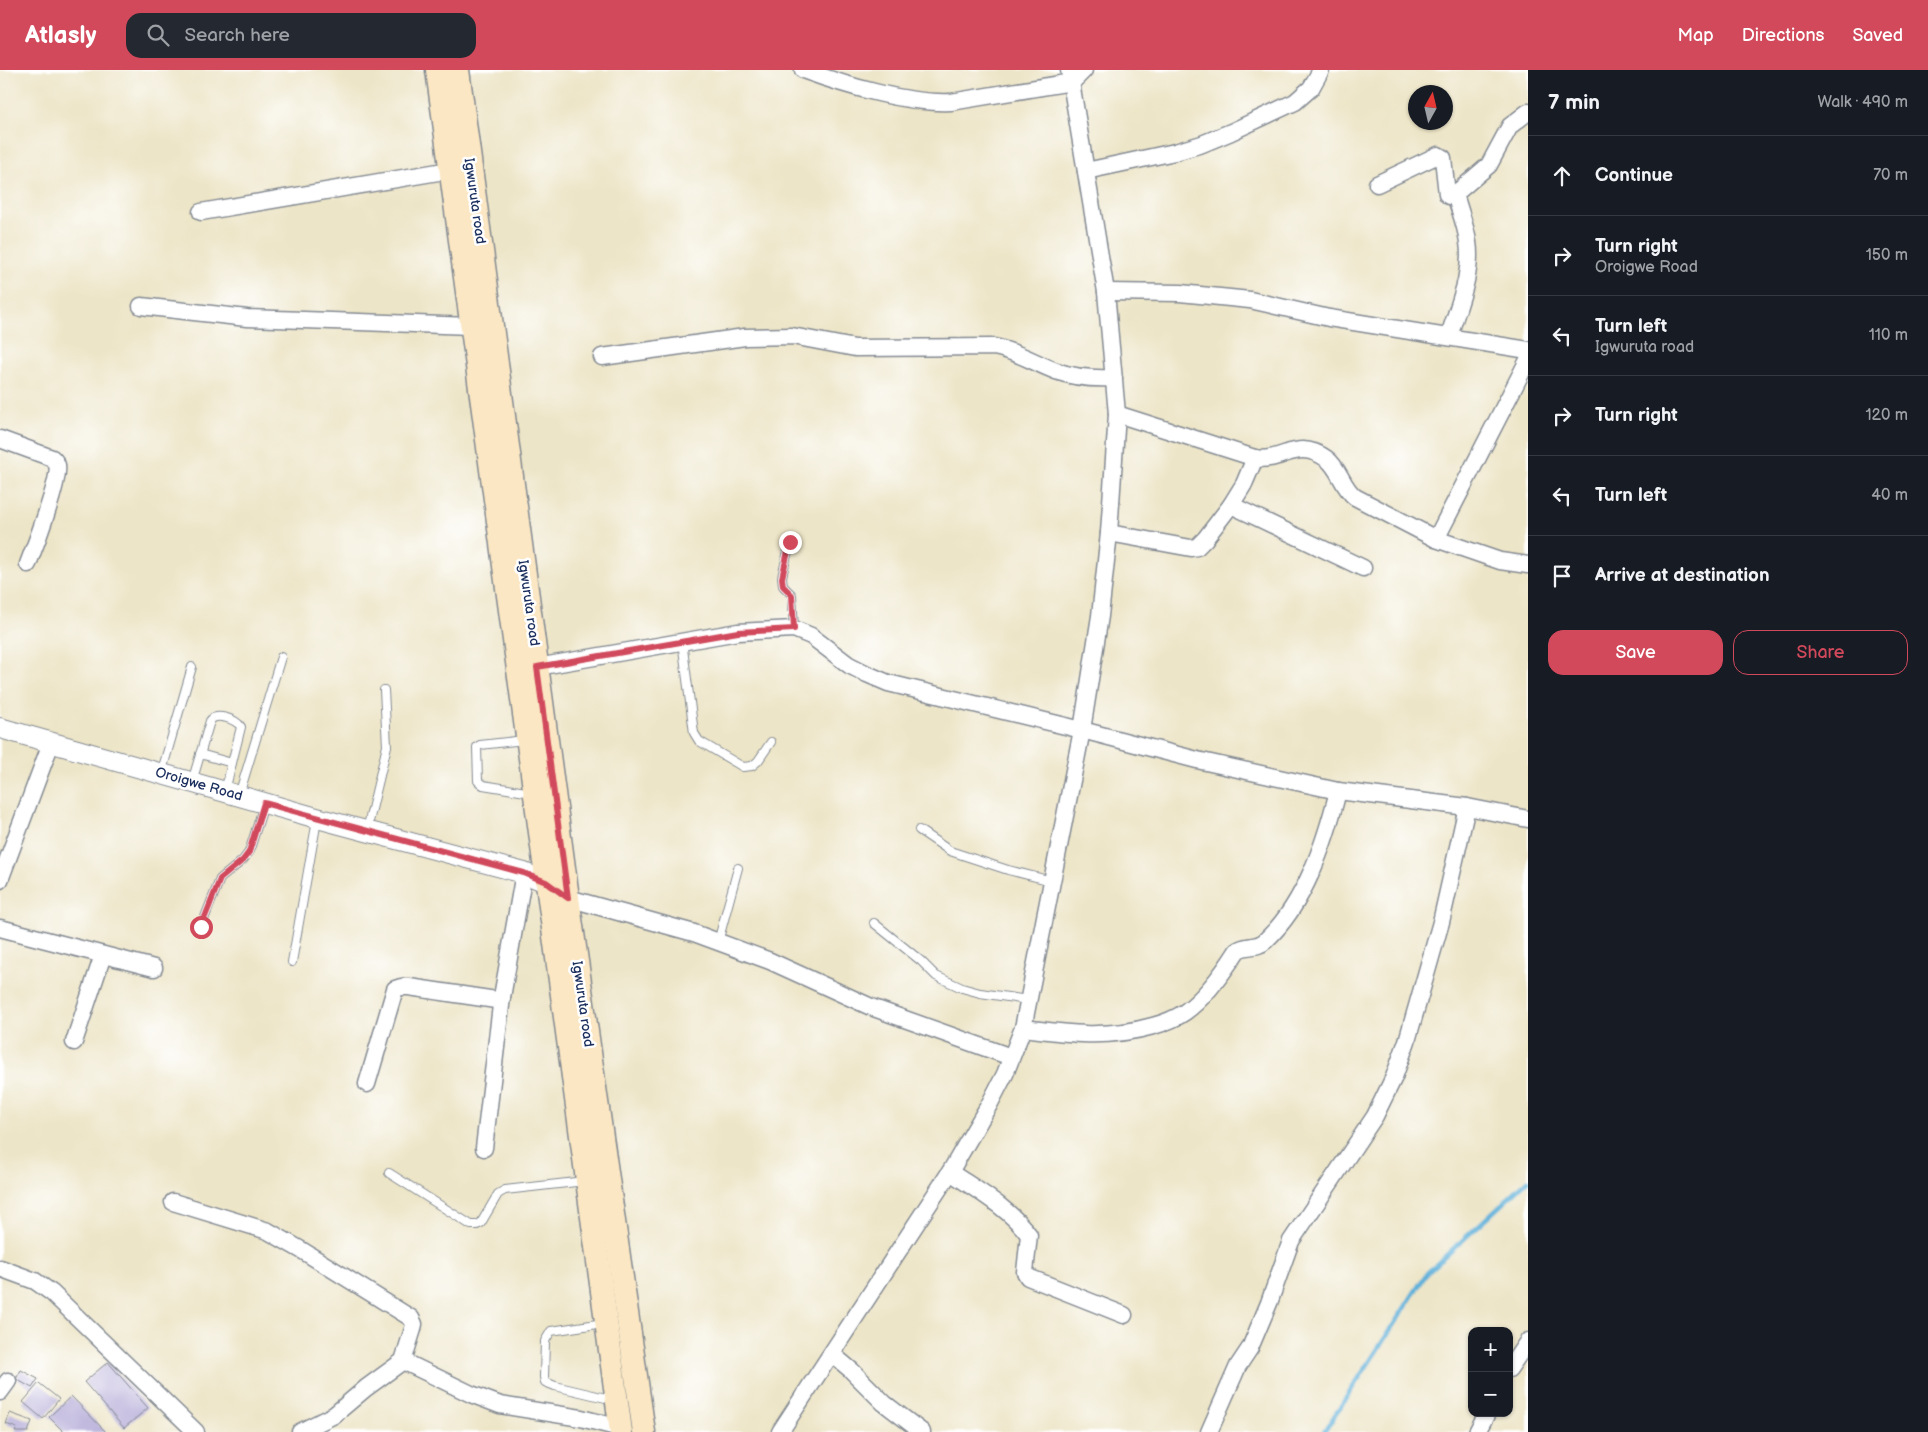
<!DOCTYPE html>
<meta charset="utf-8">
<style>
body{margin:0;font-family:"Balsamiq Sans",sans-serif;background:#242831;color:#f1f3f6}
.controls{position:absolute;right:15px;bottom:15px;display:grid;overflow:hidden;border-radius:10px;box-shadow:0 1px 4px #0004}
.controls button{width:45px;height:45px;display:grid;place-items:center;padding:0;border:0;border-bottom:1px solid #363941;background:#171b24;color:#f1f3f6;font:25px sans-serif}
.compass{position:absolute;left:1408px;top:15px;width:45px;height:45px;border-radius:50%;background:#171b24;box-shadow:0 1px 4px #0004;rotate:8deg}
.stop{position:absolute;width:15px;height:15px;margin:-11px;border:4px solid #d1495b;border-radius:50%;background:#fff}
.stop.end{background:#d1495b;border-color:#fff;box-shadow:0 1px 5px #0008}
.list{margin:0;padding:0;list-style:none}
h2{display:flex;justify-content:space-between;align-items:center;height:65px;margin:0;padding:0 20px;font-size:21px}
h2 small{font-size:16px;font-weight:400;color:#9ea1a6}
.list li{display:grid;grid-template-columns:32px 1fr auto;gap:15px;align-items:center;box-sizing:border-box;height:80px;padding:0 20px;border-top:1px solid #363941}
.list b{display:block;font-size:19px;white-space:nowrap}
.list p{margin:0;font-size:16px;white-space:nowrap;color:#9ea1a6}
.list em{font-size:16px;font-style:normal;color:#9ea1a6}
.actions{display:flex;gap:10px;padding:15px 20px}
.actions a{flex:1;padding:11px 0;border:1px solid #d1495b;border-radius:15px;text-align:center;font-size:18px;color:#d1495b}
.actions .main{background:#d1495b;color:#fff}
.icon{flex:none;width:28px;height:28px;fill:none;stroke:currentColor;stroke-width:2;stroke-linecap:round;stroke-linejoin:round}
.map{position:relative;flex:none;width:1528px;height:1362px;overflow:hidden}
header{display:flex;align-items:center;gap:30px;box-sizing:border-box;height:70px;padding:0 25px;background:#d1495b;color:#fff}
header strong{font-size:24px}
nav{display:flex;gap:28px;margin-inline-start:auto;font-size:18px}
.search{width:350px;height:45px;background:#242831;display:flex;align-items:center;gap:12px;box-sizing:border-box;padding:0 18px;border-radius:15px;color:#9ea1a6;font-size:19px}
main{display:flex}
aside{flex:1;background:#171b24}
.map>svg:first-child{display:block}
</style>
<header>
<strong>Atlasly</strong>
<div class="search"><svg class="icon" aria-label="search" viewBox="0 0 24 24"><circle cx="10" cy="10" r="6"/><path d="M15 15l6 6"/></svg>Search here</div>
<nav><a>Map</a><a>Directions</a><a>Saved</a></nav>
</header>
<main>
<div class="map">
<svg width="1528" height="1362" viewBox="0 0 1528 1362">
<rect width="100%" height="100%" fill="#fff"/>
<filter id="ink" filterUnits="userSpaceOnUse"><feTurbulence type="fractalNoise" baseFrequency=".02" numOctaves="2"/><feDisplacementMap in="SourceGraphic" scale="10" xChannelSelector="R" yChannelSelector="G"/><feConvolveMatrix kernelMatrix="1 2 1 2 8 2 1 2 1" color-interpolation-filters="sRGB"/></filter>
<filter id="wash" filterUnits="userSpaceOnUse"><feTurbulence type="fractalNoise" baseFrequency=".0096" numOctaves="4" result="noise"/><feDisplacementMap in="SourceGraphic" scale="20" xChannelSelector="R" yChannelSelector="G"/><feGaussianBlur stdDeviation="1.12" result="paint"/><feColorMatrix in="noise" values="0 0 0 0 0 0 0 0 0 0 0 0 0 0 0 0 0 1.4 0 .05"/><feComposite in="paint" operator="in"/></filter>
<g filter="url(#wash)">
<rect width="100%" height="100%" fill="#ede5c7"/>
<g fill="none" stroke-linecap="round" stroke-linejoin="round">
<!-- stream -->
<polyline stroke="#5fb1da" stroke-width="4.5" points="1324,1362 1427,1203 1528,1110"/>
</g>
<g id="blocks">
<!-- building -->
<g fill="#b4aad7">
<polygon points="108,1292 148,1338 124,1358 84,1312"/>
<polygon points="21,1300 38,1309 32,1318 16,1309"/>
<polygon points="39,1313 59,1329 43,1349 23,1332"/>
<polygon points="71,1326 106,1362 64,1362 49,1347"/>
<polygon points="10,1343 32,1351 28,1362 15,1362 17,1358 6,1354"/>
</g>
</g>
</g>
<g filter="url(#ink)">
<use href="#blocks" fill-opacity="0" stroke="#848a92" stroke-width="1"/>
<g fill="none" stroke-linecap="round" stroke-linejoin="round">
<defs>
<g id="service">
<polyline points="790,472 782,507 783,516 792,525 794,559"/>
<polyline points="682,571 694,663 699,671 743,697 752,696 758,691 771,672"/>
<polyline points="525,670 480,675 477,677 478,711 483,715 532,723"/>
<polyline points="200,684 232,693"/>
<polyline points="161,704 192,597"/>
<path d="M192,712L210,651C215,642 236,649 241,657L225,721"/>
<polyline points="239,725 281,587"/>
<polyline points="367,760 387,676 384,620"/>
<polyline points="919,760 950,781 1008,800 1052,811"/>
<polyline points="874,853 921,891 936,906 962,918 980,923 1028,930"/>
<polyline points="201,857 220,809 243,790 249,782 264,735"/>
<polyline points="718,872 738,798"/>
<polyline points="292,892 317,750"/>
<polyline points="389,1103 471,1155 477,1155 481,1153 498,1124 505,1120 585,1111"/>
<polyline points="604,1253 551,1261 545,1271 544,1307 545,1312 555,1316 614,1330"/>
</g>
<g id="minor">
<path d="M803,0C844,15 907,34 951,32L1072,12L1084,0"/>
<polyline points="1086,101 1175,82 1202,74 1231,62 1295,32 1311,18 1321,0"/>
<polyline points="1377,114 1438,85 1443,88 1447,124 1449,126 1455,124 1489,95 1510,56 1528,42"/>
<polyline points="201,142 450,100"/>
<polyline points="1106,222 1180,223 1250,230 1329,248 1528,280"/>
<polyline points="141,236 247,248 471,256"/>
<path d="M1449,266C1458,236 1473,204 1468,172C1466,156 1459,139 1455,124"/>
<path d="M602,287L745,267L792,266L855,278L994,277C1016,281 1035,293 1056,301C1075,308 1094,309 1114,308"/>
<path d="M1117,344L1255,388C1283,393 1296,367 1327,389C1340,399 1342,417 1355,427L1436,469L1500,491L1528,495"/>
<path d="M0,369L52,388C54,390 56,392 57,395C61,408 34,479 28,494"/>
<polyline points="1231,435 1363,498"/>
<polyline points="1109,463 1191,478 1197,477 1205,469 1231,435 1244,414 1255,388"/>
<polyline points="1436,469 1528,290"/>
<polyline points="537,597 738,562 794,559 811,566 849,595 867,604 888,613 1082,660 1197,690 1338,721 1467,737 1528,749"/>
<polyline points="0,810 51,673"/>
<polyline points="568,828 694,863 770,891 871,937 1011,987"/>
<polyline points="0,858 154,898"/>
<path d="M1023,958C1069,964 1107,969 1153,956C1164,953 1175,949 1185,942C1206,927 1223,903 1237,881C1245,874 1257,879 1265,871C1305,834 1325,773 1338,721"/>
<polyline points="74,972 103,885"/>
<polyline points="367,1014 395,919 401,917 409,917 496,930 502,927 524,803"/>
<polyline points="484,1078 502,927"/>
<path d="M950,1102C978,1121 1009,1138 1029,1165L1025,1202L1028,1207L1124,1245"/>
<polyline points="173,1132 268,1161 303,1181 411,1248 414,1254 413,1259 403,1291 366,1318 334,1345 300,1362"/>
<polyline points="0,1198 35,1211 52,1223 196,1362"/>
<polyline points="832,1284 851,1300 884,1333 922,1362"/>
<polyline points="403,1291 471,1324 500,1335 581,1348 620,1358"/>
<polyline points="1509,1299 1528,1271"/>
<polyline points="0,1322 8,1311"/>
<polyline points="780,1362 950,1102 989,1035 1005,1004 1023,958 1082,660 1100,546 1109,463 1117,344 1106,222 1069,0"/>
<polyline points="1209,1362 1238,1296 1250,1278 1269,1233 1291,1171 1375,1046 1394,1007 1407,971 1441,852 1467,737"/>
<polyline points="1477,1362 1487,1343"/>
</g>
<polyline id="tertiary" points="0,658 317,748 524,803 546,812 559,821"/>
<g id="secondary">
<polyline points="437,0 621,1362"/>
<polyline points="458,0 568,828 644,1362"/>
</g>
</defs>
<!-- service casing -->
<use href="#service" stroke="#848a92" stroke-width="10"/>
<!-- minor casing -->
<use href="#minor" stroke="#848a92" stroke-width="19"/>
<!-- tertiary casing -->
<use href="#tertiary" stroke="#848a92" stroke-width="22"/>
<!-- secondary casing -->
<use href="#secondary" stroke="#848a92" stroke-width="25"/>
<!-- service -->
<use href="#service" stroke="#fff" stroke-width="8"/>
<!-- minor -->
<use href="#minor" stroke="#fff" stroke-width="16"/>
<!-- tertiary -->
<use href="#tertiary" stroke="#fff" stroke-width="20"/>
<!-- secondary -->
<use href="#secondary" stroke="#fbe7c3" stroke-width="22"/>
</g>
</g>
<g fill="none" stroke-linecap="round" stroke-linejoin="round" filter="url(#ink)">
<!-- route -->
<polyline stroke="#d1495b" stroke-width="6" points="201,857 220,809 243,790 249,782 264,733 524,803 546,812 568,828 537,597 738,562 794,559 792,525 783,516 782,508 790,472"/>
</g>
<g text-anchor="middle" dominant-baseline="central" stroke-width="5" stroke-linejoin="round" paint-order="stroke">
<!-- street labels -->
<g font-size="14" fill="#1b2f5e" stroke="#fff">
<text transform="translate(475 131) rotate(82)">Igwuruta road</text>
<text transform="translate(529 533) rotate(82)">Igwuruta road</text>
<text transform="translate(199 714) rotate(16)">Oroigwe Road</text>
<text transform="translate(583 934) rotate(82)">Igwuruta road</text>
</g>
</g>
</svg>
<div class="controls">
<button>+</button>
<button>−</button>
</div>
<svg class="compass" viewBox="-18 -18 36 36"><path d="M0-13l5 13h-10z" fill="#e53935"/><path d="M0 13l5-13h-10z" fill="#9ea1a6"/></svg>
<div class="stop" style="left:201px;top:857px"></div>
<div class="stop end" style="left:790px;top:472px"></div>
</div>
<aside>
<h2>7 min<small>Walk · 490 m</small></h2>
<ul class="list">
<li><svg class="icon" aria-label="ahead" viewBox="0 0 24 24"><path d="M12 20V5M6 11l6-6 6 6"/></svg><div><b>Continue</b></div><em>70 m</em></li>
<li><svg class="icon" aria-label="right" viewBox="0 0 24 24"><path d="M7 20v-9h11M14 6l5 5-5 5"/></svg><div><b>Turn right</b><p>Oroigwe Road</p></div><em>150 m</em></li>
<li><svg class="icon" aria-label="left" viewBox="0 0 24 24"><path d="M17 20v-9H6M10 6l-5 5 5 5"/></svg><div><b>Turn left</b><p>Igwuruta road</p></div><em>110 m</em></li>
<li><svg class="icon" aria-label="right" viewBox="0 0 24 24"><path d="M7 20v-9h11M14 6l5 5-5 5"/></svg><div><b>Turn right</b></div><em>120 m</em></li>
<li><svg class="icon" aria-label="left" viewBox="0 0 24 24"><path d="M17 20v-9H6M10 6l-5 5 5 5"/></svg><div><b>Turn left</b></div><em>40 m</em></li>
<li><svg class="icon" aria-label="arrive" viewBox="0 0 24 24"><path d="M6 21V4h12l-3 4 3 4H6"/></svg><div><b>Arrive at destination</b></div></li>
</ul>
<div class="actions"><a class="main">Save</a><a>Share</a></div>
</aside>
</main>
